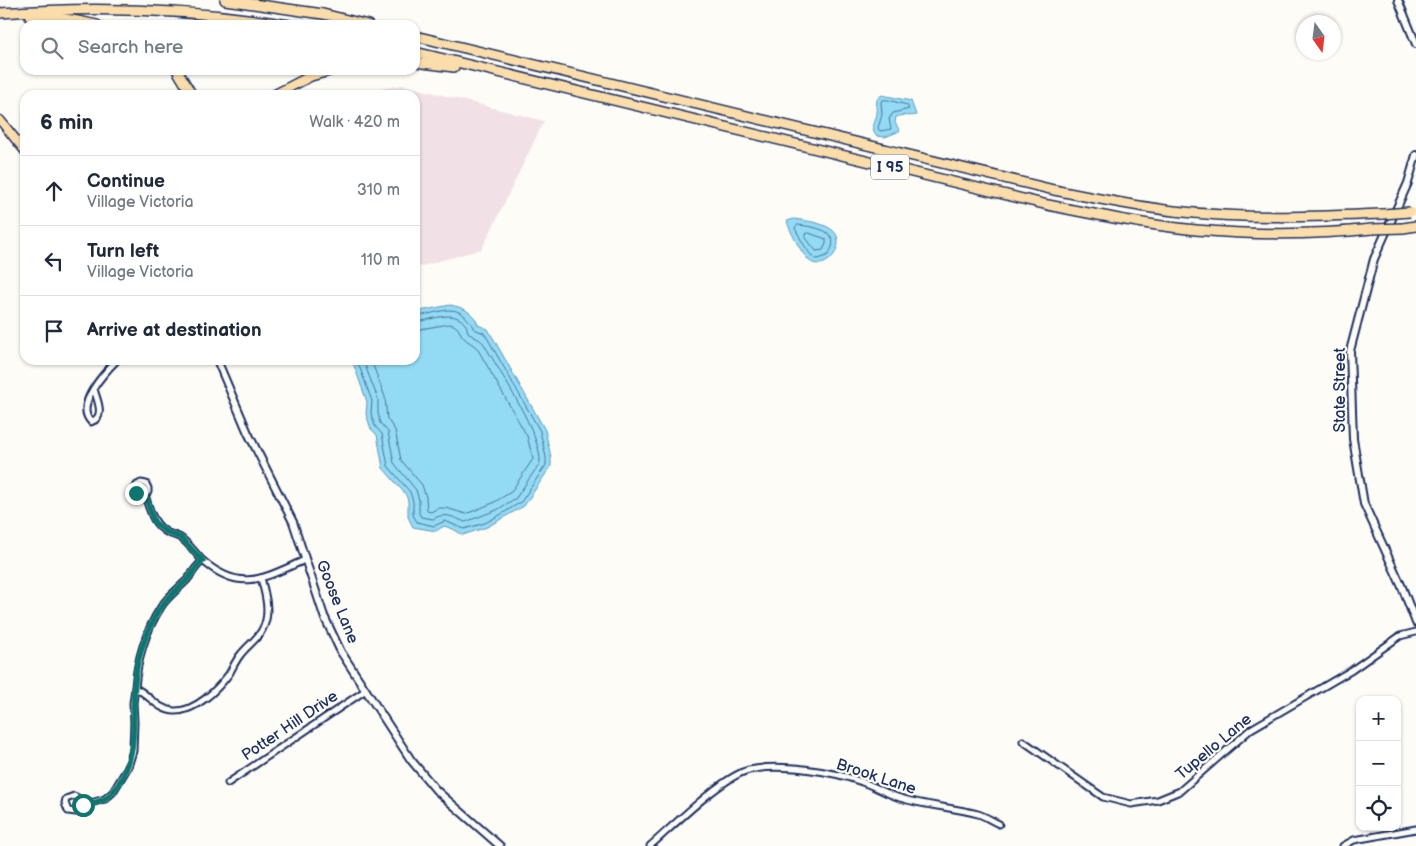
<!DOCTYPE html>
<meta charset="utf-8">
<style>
body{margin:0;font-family:"Balsamiq Sans",sans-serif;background:#f6f6f7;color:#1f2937}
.controls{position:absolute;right:15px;bottom:15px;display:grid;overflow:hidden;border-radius:10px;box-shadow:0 1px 4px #0004}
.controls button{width:45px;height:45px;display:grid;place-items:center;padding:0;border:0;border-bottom:1px solid #e0e1e3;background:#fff;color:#1f2937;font:25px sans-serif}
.compass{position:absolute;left:1296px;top:15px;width:45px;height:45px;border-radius:50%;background:#fff;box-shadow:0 1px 4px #0004;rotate:166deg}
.stop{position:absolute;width:15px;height:15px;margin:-11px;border:4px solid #0f766e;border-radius:50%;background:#fff}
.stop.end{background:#0f766e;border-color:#fff;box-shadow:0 1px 5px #0008}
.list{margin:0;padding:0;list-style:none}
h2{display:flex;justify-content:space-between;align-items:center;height:65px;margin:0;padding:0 20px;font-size:21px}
h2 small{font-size:16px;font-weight:400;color:#747a83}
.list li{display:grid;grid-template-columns:32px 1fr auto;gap:15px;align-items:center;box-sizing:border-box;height:70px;padding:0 20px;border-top:1px solid #e0e1e3}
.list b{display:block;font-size:19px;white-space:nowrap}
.list p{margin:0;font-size:16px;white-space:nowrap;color:#747a83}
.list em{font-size:16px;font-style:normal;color:#747a83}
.icon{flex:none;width:28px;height:28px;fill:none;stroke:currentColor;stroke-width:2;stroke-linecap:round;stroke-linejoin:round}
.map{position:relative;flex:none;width:1416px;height:846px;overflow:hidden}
.search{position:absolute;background:#fff;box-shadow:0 1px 4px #0004;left:20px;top:20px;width:400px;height:55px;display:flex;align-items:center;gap:12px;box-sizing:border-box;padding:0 18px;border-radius:15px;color:#747a83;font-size:19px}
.panel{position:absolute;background:#fff;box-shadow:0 1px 4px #0004;left:20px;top:90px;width:400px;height:275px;border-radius:15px}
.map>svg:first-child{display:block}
</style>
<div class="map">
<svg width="1416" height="846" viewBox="0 0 1416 846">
<rect width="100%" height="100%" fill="#fdfcf7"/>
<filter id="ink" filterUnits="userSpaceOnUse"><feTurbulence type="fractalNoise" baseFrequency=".02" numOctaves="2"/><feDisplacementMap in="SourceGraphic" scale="10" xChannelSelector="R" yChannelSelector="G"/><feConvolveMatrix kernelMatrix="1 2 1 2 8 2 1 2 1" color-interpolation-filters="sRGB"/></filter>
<g filter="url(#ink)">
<!-- built -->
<polygon fill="#f1e1e6" points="403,85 544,121 482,249 415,268 415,95 347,95"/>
<!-- water -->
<g fill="#93daf4" stroke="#6396b8">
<path d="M882,95L911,101L916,115C910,117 903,114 896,117L895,123L900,131L885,137L877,136C869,127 876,122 877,113C878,105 873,100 882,95Z"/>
<path d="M794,219C807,221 820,222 831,229C848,240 831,270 813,263C805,261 789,230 787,221Z"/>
<path d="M450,305C462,307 474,312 478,325L488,329L545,430L551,457V466L524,506L487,527L463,535L453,529L444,526L436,531L413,527L408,517V501L406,495L383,468L377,435L371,429L366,414L367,402L352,360H415V312Z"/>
</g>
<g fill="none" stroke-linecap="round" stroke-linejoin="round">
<!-- shore -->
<g stroke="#4b739a" stroke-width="1">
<polygon points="888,100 907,105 909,109 893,113 889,119 891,129 880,131 878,128 882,115 881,102 883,100"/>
<path d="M798,225C816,227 844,231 828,255C825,257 819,259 816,259C810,258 798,234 795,228Z"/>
<polygon points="809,233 826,239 826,244 823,250 816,251 806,238 806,234"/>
<path d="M357,360L372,401L371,413L375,426L382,434L388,466L410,492L413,501V515L417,522L434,526L445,521L464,529L485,523L500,515L521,502L546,465V457L540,431L489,341L484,333L474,329C458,298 442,314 415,316"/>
<path d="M363,360L378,399V413L380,423L388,432L394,463L416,490L419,500V513L421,517L433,519C445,512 453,517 465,522L497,510L516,498L540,463C542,435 499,371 484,344C480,338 473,338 468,332C467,329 467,326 465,324C454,308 430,321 415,322"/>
<path d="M371,360L385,397L387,419L395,430L401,460L422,485L426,497L427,511L431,512L438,508H446L466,514L493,503L511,492L533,459L527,436L477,348C473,344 468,342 464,338C458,331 459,325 449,324L415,330"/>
</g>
<defs>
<g id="minor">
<path d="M94,389C97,400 106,417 91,422C74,405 105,372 117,360"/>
<path d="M145,495L140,496L136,493L135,489L137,485L141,483L146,484L148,488V492L145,495C150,511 153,525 168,533C173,535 178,536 182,539C190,545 196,554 203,561C242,594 265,577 305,560"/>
<path d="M203,561C195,566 192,575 186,581C178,589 167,597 161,607C146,630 137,660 135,688C149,694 157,710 174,711C195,712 217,690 229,674C233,667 236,660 241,654C248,645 259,638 263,628C271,613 265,593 261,578"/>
<polyline points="1023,741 1103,797 1131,804 1158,800 1180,791 1251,729 1352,670 1400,636 1416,632"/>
<polyline points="228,783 366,690"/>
<polyline points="83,805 81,800 74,796 66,799 65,803 68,811 76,812 83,805 105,799 113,792 128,767 133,751 134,722 133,703 135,688"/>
<path d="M650,846C672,827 723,776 749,770C779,763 833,771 862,782C875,786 886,794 900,798C926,806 952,807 978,814C985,816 992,821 999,824"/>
<polyline points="1343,846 1354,840 1416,829"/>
</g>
<g id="tertiary">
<polyline points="1398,0 1416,44"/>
<polyline points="1416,155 1408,183 1374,259 1350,351 1353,439 1364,504 1402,587 1416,623"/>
<polyline points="217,360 248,433 293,522 324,616 341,652 411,760 436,790 500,846"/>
</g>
<polyline id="primary" points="0,120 25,151"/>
<g id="motorway">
<polyline points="225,0 323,14 368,25"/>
<path d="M0,13C97,6 193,9 289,25"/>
<path d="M30,17C52,16 75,20 97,25"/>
<path d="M415,36L1054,190C1094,198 1133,206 1174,211C1243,219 1313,217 1383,214"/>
<path d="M415,52L1048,205C1097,215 1146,225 1196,230C1254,235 1314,235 1372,229"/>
<polyline points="415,62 454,67"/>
<polyline points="177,70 192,95"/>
<polyline points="274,95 311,76 333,70"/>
<polyline points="1403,228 1416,226"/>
</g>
</defs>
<!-- minor casing -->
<use href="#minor" stroke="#1b2f5e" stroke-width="9"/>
<!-- tertiary casing -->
<use href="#tertiary" stroke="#1b2f5e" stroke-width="10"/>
<!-- primary casing -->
<use href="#primary" stroke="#1b2f5e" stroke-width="11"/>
<!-- motorway casing -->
<use href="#motorway" stroke="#1b2f5e" stroke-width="12"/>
<!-- minor -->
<use href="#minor" stroke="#fdfcf7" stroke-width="5"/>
<!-- tertiary -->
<use href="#tertiary" stroke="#fdfcf7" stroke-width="6"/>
<!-- primary -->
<use href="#primary" stroke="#fbddab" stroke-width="8"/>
<!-- motorway -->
<use href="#motorway" stroke="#fbddab" stroke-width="9"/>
<defs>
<g id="motorway-bridge">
<polyline points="1383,214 1410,212"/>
<polyline points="1372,229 1403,228"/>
</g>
</defs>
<!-- motorway-bridge casing -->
<use href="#motorway-bridge" stroke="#1b2f5e" stroke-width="12" stroke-linecap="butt"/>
<!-- motorway-bridge -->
<use href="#motorway-bridge" stroke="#fbddab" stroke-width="9"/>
</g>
</g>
<g fill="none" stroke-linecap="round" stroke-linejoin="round" filter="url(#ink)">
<!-- route -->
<path stroke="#0f766e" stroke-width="6" d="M83,805C90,804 99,802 105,799C111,796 114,790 118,785C143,746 128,709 137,666C141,648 151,620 162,606C168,597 178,589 186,581C193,574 195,566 203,561L181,538L166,532L154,522L145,495L140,496L136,493"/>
</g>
<g text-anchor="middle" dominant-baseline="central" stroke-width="4.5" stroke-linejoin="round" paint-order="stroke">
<!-- shield labels -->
<rect fill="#fdfcf7" stroke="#5f6c8c" stroke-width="1" x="871" y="154.5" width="38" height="25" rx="4"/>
<g font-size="15" font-weight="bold" fill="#1b2f5e">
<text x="890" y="167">I 95</text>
</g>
<!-- street labels -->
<g font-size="16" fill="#1b2f5e" stroke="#fdfcf7">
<text transform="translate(1340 390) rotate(-90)">State Street</text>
<text transform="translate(337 602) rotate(68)">Goose Lane</text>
<text transform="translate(290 726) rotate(-34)">Potter Hill Drive</text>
<text transform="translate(1214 747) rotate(-40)">Tupello Lane</text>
<text transform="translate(876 777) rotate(18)">Brook Lane</text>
</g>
</g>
</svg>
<div class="controls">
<button>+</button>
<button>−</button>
<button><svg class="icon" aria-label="locate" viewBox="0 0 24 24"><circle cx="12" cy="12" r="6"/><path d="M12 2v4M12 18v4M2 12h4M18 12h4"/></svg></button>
</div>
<svg class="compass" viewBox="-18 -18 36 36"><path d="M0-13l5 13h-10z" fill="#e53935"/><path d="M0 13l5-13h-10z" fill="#747a83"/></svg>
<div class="stop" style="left:83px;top:805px"></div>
<div class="stop end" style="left:136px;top:493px"></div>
<div class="search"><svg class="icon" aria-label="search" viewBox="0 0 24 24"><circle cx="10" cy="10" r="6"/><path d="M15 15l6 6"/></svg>Search here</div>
<section class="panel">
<h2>6 min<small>Walk · 420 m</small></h2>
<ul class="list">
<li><svg class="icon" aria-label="ahead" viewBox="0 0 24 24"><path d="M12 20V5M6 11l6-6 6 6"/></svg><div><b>Continue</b><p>Village Victoria</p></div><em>310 m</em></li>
<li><svg class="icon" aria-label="left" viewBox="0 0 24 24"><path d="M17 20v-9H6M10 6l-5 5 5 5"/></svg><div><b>Turn left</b><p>Village Victoria</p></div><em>110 m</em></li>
<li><svg class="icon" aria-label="arrive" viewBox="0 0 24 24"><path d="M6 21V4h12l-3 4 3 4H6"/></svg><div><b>Arrive at destination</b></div></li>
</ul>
</section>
</div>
